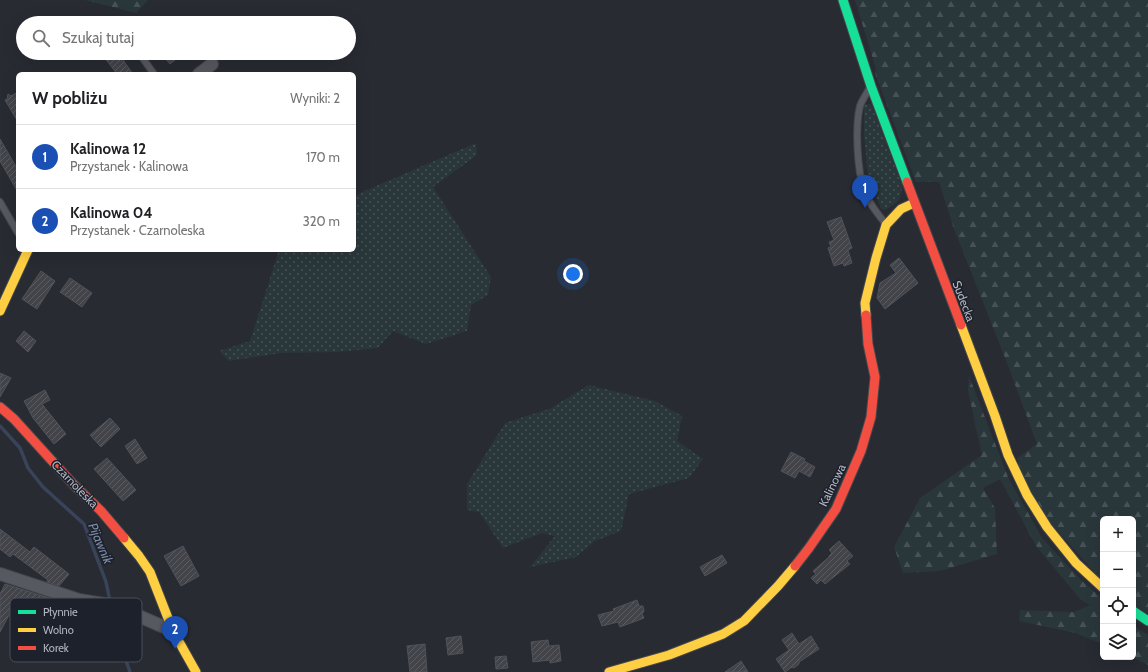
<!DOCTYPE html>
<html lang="pl">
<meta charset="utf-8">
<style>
body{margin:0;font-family:Cabin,sans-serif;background:#f6f6f6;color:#202124}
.controls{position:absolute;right:12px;bottom:12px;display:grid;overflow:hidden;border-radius:6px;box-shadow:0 4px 16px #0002}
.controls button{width:36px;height:36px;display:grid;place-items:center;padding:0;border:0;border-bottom:1px solid #e0e0e0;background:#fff;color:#202124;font:20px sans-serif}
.you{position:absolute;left:573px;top:274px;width:14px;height:14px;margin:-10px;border:3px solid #fff;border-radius:50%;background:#1a73e8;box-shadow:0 0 0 6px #1a73e833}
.badge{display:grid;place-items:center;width:26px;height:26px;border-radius:50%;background:#828590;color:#fff;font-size:13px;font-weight:700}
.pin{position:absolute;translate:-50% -33px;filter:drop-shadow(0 1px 2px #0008)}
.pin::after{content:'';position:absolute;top:21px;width:14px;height:12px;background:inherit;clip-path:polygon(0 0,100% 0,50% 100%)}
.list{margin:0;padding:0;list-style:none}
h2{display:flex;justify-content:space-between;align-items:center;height:52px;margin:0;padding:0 16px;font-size:17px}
h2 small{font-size:13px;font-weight:400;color:#757577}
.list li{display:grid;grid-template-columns:26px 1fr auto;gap:12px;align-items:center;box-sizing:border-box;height:64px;padding:0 16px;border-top:1px solid #e0e0e0}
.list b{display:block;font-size:15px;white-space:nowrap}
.list p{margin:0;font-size:13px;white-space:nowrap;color:#757577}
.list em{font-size:13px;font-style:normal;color:#757577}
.icon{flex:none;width:22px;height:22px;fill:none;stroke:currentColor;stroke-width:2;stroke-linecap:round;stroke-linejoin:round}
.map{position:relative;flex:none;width:1148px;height:672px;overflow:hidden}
.search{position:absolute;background:#fff;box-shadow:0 4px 16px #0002;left:16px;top:16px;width:340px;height:44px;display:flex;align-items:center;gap:10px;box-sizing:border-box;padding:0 14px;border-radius:22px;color:#757577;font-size:15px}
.panel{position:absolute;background:#fff;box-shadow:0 4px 16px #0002;left:16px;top:72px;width:340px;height:180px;border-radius:6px}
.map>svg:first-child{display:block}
</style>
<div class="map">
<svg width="1148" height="672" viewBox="0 0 1148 672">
<defs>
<pattern id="green-dots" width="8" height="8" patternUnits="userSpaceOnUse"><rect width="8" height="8" fill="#2a373a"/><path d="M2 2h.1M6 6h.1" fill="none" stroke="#465255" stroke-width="1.8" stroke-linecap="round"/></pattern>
<pattern id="forest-firs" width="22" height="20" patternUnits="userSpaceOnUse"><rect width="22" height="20" fill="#2a373a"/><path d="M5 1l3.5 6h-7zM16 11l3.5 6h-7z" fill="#465255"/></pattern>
<pattern id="building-hatch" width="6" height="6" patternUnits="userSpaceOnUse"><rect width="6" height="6" fill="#42444a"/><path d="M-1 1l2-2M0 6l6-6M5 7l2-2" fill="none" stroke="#5b5d62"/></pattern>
</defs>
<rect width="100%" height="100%" fill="#282b32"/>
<!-- green -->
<g fill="url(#green-dots)">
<path d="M868,104H871L902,186C902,199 896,205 884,210L881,208L868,177L864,134V105Z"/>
<polygon points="476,143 477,155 433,187 491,277 488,295 471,305 467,331 426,344 393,331 378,348 337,352 281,353 229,361 219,351 250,341 279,250 354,250 354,197 360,193"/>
<polygon points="589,385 655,401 682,416 677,441 703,459 689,478 629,494 621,531 595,541 576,557 530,567 555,536 542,533 503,548 479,512 467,510 467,484 505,423 549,409"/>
</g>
<!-- forest -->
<g fill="url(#forest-firs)">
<polygon points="85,0 148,0 136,13"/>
<polygon points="855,0 1148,0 1148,614 1133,604 1133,519 1103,519 1103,582 1028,497 1017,458 1037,444 1007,363 954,229 939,182 916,182 875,73 876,69"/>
<polygon points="969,376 1008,477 1042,538 1082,581 1103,599 1103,644 1075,633 1019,621 1020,610 1074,612 1090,605 1080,599 1036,546 1000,479 983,488 995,508 997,554 940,571 903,573 894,547 920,498 982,455 968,391"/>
<polygon points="1133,625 1148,635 1148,665 1132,657 1133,657"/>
</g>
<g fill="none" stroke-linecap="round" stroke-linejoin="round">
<!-- stream -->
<polyline stroke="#394359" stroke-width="3.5" points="0,426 20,448 28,468 43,487 84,524 106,582 117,635 130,672"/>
</g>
<!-- building -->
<g fill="url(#building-hatch)" stroke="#4f5359">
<polygon points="101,53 118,53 133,74 117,74"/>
<polygon points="161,53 183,53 170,64"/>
<polygon points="18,92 18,122 5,100 7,99 8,94 11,96"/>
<polygon points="0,139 18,170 18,192 0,161"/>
<polygon points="841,217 852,248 848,250 852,263 844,266 843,263 834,266 828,248 831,247 829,242 834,240 827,222"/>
<polygon points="899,258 918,283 885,309 877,298 880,283 896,273 890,265"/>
<polygon points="41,271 55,281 37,309 22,299"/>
<polygon points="70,278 92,293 82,307 60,292"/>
<polygon points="24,331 36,341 28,352 16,341"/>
<polygon points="0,373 11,378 0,397"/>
<polygon points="45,390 50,400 42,404 66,434 54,444 33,418 24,401"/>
<polygon points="110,418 120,429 101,447 90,435"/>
<polygon points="135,439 147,458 137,464 125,446"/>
<polygon points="791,452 805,459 804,461 815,467 810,477 799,471 795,478 781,471"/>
<polygon points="107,458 136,490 123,501 94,469"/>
<polygon points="0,529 30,552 34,547 69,574 59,586 47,582 48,580 13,554 10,557 0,549"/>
<polygon points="839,541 853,556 847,561 850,564 825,584 821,580 817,584 811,578 816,574 813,571 829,557 829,556 832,553 829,550"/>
<polygon points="183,546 199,576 181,586 164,556"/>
<polygon points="722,555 727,563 705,576 700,567"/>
<polygon points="5,584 49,598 48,599 50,601 41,614 17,600 0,632 0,594"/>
<polygon points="637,600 639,606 643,606 644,611 642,614 644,618 620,627 618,622 602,626 598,615 614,611 613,609"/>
<polygon points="792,633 799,644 811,636 819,649 799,662 799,664 794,668 792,667 785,672 776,659 789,650 782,640"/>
<polygon points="461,636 463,653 448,655 446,638"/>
<polygon points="548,640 549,646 559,645 561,661 550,663 550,660 533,662 531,642"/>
<polygon points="425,644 427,672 410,672 407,646"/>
<polygon points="506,656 508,668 496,669 495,657"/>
<polygon points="741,661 748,672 725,672"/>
</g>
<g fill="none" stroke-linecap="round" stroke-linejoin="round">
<defs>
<g id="lane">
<polyline points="139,53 154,74"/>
<path d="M869,89C866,95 862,100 860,106C855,126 857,170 864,189C868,202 877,213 885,223"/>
<polyline points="0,202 18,233"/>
</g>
<g id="street">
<polyline points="199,74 212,64"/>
<polyline points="0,574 79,600 116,606 173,631"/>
</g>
<g id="fast">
<polyline points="843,0 871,86 907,182"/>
<polyline points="1133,611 1148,621"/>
</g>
<g id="slow">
<polyline points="0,311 28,250"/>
<polyline points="866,315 865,303 876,258 886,225 901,209 914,203"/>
<polyline points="961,325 995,416 1008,455 1027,495 1047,527 1076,563 1103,588"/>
<polyline points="124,538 139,556 150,572 173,631 196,672"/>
<polyline points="609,672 669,655 723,634 744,621 778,586 795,566"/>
</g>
<g id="jam">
<polyline points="907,182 961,325"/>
<polyline points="0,407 14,419 73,484 101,511 124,538"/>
<polyline points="795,566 809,548 836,509 861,451 871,417 875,377 868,344 866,315"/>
</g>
</defs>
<!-- lane casing -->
<use href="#lane" stroke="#44464b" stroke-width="8"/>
<!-- street casing -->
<use href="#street" stroke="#44464b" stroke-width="14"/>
<!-- fast casing -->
<use href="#fast" stroke="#44464b" stroke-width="11"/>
<!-- slow casing -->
<use href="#slow" stroke="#44464b" stroke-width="11"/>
<!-- jam casing -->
<use href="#jam" stroke="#44464b" stroke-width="11"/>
<!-- lane -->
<use href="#lane" stroke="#575960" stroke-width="6"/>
<!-- street -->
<use href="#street" stroke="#575960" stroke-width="12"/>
<!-- fast -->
<use href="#fast" stroke="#16e098" stroke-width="9"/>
<!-- slow -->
<use href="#slow" stroke="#ffcf43" stroke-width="9"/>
<!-- jam -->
<use href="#jam" stroke="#f24e42" stroke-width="9"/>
</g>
<g text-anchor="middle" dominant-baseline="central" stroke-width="3" stroke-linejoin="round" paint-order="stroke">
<!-- street labels -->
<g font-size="12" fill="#b2b6c3" stroke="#1c212b">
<text transform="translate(964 301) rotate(69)">Sudecka</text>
<text transform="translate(75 484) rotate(46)">Czarnoleska</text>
<text transform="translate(832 485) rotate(-64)">Kalinowa</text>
</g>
<!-- water labels -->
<g font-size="13" font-style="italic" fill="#7d8aa7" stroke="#1c212b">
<text transform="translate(101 543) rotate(67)">Pijawnik</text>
</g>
</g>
<!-- legend -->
<rect x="10" y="598" width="132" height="64" rx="6" fill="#1c212b" stroke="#494e59" stroke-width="1"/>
<rect x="18" y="610" width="18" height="4" fill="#16e098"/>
<rect x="18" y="628" width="18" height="4" fill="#ffcf43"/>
<rect x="18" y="646" width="18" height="4" fill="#f24e42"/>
<g font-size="11" fill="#b2b6c3">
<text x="43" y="616">Płynnie</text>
<text x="43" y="634">Wolno</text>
<text x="43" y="652">Korek</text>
</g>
</svg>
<div class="controls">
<button>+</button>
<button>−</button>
<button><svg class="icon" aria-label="locate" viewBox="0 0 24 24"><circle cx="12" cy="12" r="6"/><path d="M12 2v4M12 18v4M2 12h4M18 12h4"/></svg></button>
<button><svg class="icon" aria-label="layers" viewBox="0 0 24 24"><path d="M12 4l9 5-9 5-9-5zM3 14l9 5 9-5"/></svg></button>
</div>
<div class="you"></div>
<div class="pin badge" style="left:865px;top:208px;background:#1a4fb4">1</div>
<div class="pin badge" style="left:175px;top:649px;background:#1a4fb4">2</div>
<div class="search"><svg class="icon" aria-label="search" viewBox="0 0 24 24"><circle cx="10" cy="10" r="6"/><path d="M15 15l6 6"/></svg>Szukaj tutaj</div>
<section class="panel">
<h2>W pobliżu<small>Wyniki: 2</small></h2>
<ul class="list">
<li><span class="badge" style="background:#1a4fb4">1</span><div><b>Kalinowa 12</b><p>Przystanek · Kalinowa</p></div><em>170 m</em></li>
<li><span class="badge" style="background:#1a4fb4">2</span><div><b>Kalinowa 04</b><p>Przystanek · Czarnoleska</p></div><em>320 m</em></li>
</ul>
</section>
</div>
